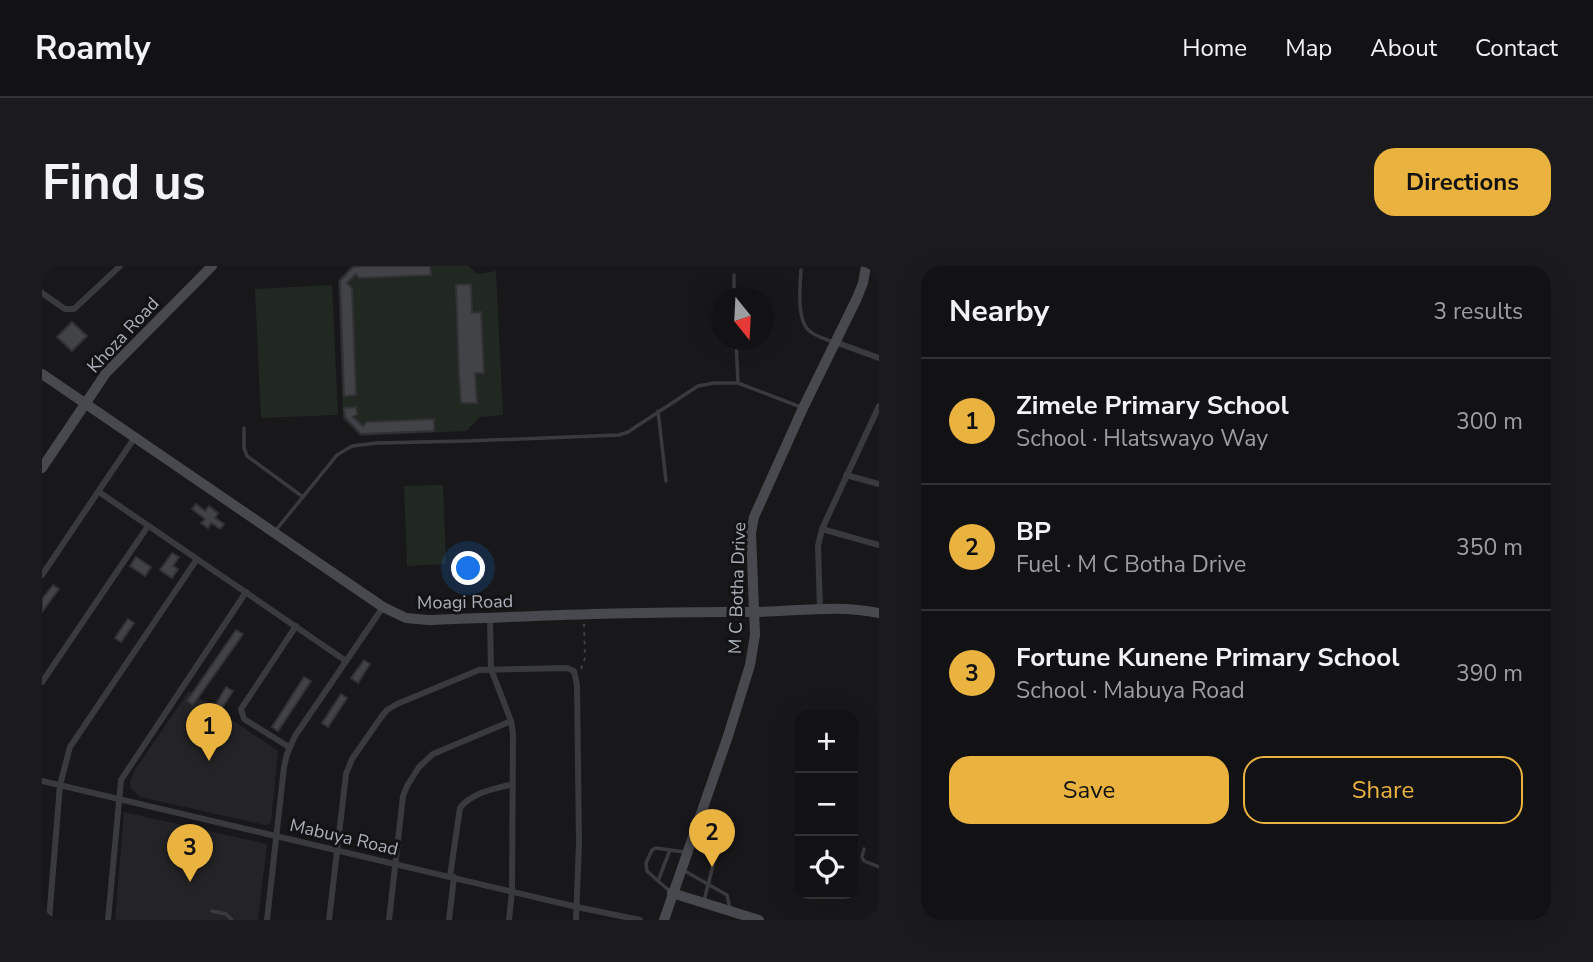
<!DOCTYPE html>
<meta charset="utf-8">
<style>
body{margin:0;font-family:"Nunito Sans",sans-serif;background:#1b1b1d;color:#f1f3f6}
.controls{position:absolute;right:21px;bottom:21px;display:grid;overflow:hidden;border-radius:14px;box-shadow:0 7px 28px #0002}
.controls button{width:63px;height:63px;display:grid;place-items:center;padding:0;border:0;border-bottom:2px solid #313234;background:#121214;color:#f1f3f6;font:35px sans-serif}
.compass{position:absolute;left:669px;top:21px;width:63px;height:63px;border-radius:50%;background:#121214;box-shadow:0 7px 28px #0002;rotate:162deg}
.you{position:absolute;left:427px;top:303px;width:24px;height:24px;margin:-18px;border:5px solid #fff;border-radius:50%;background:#1a73e8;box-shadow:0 0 0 10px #1a73e833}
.badge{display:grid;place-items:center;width:46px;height:46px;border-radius:50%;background:#eab23f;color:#111;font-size:23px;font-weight:700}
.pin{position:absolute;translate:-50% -58px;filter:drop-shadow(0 2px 4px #0008)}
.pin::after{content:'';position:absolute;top:37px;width:24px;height:21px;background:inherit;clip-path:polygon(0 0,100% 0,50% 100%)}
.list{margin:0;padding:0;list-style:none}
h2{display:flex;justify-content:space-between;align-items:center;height:91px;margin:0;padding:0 28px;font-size:30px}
h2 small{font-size:23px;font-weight:400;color:#9c9ea0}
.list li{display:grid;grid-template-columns:46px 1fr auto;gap:21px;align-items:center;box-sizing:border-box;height:126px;padding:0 28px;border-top:2px solid #313234}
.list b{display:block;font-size:26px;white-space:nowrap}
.list p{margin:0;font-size:23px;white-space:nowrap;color:#9c9ea0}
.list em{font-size:23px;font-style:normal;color:#9c9ea0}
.actions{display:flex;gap:14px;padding:21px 28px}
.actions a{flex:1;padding:16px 0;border:2px solid #eab23f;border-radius:21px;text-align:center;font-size:24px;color:#eab23f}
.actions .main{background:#eab23f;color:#111}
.icon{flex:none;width:38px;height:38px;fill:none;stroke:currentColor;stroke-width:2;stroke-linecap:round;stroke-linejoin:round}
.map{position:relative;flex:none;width:837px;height:654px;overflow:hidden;border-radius:21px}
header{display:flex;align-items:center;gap:42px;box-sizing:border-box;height:98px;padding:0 35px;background:#121214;border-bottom:2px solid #313234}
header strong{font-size:33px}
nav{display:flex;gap:38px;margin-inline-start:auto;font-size:24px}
.intro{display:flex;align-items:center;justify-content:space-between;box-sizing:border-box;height:168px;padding:0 42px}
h1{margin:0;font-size:49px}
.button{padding:18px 32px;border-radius:21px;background:#eab23f;color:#111;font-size:24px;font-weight:700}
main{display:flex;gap:42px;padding:0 42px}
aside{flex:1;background:#121214;border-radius:21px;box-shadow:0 7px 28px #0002}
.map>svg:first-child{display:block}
</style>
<header>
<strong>Roamly</strong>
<nav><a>Home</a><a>Map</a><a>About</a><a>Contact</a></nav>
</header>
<div class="intro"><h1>Find us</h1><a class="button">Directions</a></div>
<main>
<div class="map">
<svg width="837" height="654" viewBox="0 0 837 654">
<rect width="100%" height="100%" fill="#18181a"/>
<!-- built -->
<g fill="#242427">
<polygon points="147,425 236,485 229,557 223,559 98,531 89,522 88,516 92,505"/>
<polygon points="82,546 225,578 216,654 73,654"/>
</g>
<!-- green -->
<g fill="#202821">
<polygon points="310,0 426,0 436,8 454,5 461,149 438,151 424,165 318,170 301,153 296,14"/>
<polygon points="290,19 296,149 219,152 213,23"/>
<polygon points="401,219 404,298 365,300 362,220"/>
</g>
<!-- building -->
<g fill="#424347" stroke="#323236" stroke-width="2">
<polygon points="323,0 388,0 389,9 317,12 314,8 305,17 310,22 314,129 302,130 298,15 311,1"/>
<polygon points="429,18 430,47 439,46 442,107 433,107 435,137 419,137 417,108 414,19"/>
<polygon points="30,56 45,70 30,85 15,71"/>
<polygon points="314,141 315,148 311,151 321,160 325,156 392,153 392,165 319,168 303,151 302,142"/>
<polygon points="154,238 163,245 167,240 176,247 173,252 182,258 178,263 169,257 166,262 159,257 163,253 150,243"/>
<polygon points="130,287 137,291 131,300 136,303 130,312 118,304"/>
<polygon points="94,291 109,301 103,310 88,300"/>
<polygon points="11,319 17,323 0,346 0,333"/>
<polygon points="86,353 92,357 79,376 73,372"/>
<polygon points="194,364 201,368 151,439 145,435"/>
<polygon points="322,394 328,398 316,417 309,412"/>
<polygon points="262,411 269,415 236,465 230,461"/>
<polygon points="184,421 191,425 178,445 172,441"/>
<polygon points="299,428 305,432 286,461 280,457"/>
</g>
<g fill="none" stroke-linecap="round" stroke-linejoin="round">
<!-- path -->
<polyline stroke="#3f4145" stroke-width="2" stroke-dasharray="3.5 5" stroke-linecap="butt" points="539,403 543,392 542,357"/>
<!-- lane -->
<g stroke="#393a3e" stroke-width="3.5">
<path d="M759,4C758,20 754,57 769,66C775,71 784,73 791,76"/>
<polyline points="692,9 692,32"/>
<polyline points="694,74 696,117 761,142"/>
<polyline points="616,145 624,215"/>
<polyline points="202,162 202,182 205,190 261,231"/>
<polyline points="234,264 295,189 310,180 335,177 425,175 577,169 586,166 656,120 672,117 696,117"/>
<polyline points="651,574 670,586 673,591 662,635"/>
<polyline points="822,583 820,591 822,595 837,601"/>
<polyline points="641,604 685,629 688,643"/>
<polyline points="616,615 605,605 604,597 610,584 614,582 628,584"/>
<polyline points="629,626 616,615 628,584 643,586"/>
<polyline points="170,645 184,648 190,654"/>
</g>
<!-- street -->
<g stroke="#393a3e" stroke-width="6">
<polyline points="0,27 23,43 32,43 78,0"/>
<polyline points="793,76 837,92"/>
<polyline points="804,209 837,218"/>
<polyline points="57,226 304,395"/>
<polyline points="780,263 837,279"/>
<polyline points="0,309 93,171"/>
<polyline points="778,342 776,280 780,263 837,140"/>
<polyline points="448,351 449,403 469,455 471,467 470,625 467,654"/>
<polyline points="0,416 106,260"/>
<polyline points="247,481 202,453 199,443 254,360"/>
<polyline points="0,515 535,641 598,654"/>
<path d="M408,610L418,542C430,526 453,523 471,518"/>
<polyline points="7,654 18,519 28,481 155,293"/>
<polyline points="66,654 79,514 204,326"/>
<polyline points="225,654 242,501 245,488 253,470 341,341"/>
<polyline points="287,654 304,508 310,493 340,450 345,444 355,438 437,404 525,402 532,405 535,419 537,577 534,654"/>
<polyline points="347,654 361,530 365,520 377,501 391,488 469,455"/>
<polyline points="407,654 412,611"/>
</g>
<!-- secondary -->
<g stroke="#47494e" stroke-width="10">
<path d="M0,108L341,341L364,352L386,354C494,350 601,345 709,346C752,346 794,338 837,347"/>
<polyline points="0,202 64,107 170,0"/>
<polyline points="630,627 717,654"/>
<polyline points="622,654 686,470 708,399 713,369 709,267 712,251 761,142 815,32 821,17 824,0"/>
</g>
</g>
<g text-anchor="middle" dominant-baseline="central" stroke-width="6" stroke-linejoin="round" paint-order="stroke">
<!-- street labels -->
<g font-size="18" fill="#aaafb9" stroke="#131315">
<text transform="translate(81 69) rotate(-47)">Khoza Road</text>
<text transform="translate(695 322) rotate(-88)">M C Botha Drive</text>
<text transform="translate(423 336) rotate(-1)">Moagi Road</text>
<text transform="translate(302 571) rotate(13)">Mabuya Road</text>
</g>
</g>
</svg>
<div class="controls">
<button>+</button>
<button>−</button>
<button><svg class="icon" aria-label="locate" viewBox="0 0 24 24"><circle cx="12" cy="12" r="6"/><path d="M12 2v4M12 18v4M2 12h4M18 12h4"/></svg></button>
</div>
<svg class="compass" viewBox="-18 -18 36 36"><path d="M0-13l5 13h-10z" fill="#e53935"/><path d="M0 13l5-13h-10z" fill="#9c9ea0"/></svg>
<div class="you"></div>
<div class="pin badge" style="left:167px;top:495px">1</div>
<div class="pin badge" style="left:670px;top:601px">2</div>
<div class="pin badge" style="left:148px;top:616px">3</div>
</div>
<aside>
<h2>Nearby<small>3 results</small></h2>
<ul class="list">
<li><span class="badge">1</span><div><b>Zimele Primary School</b><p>School · Hlatswayo Way</p></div><em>300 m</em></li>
<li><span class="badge">2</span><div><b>BP</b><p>Fuel · M C Botha Drive</p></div><em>350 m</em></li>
<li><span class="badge">3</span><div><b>Fortune Kunene Primary School</b><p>School · Mabuya Road</p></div><em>390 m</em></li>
</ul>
<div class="actions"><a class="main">Save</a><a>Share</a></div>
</aside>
</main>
